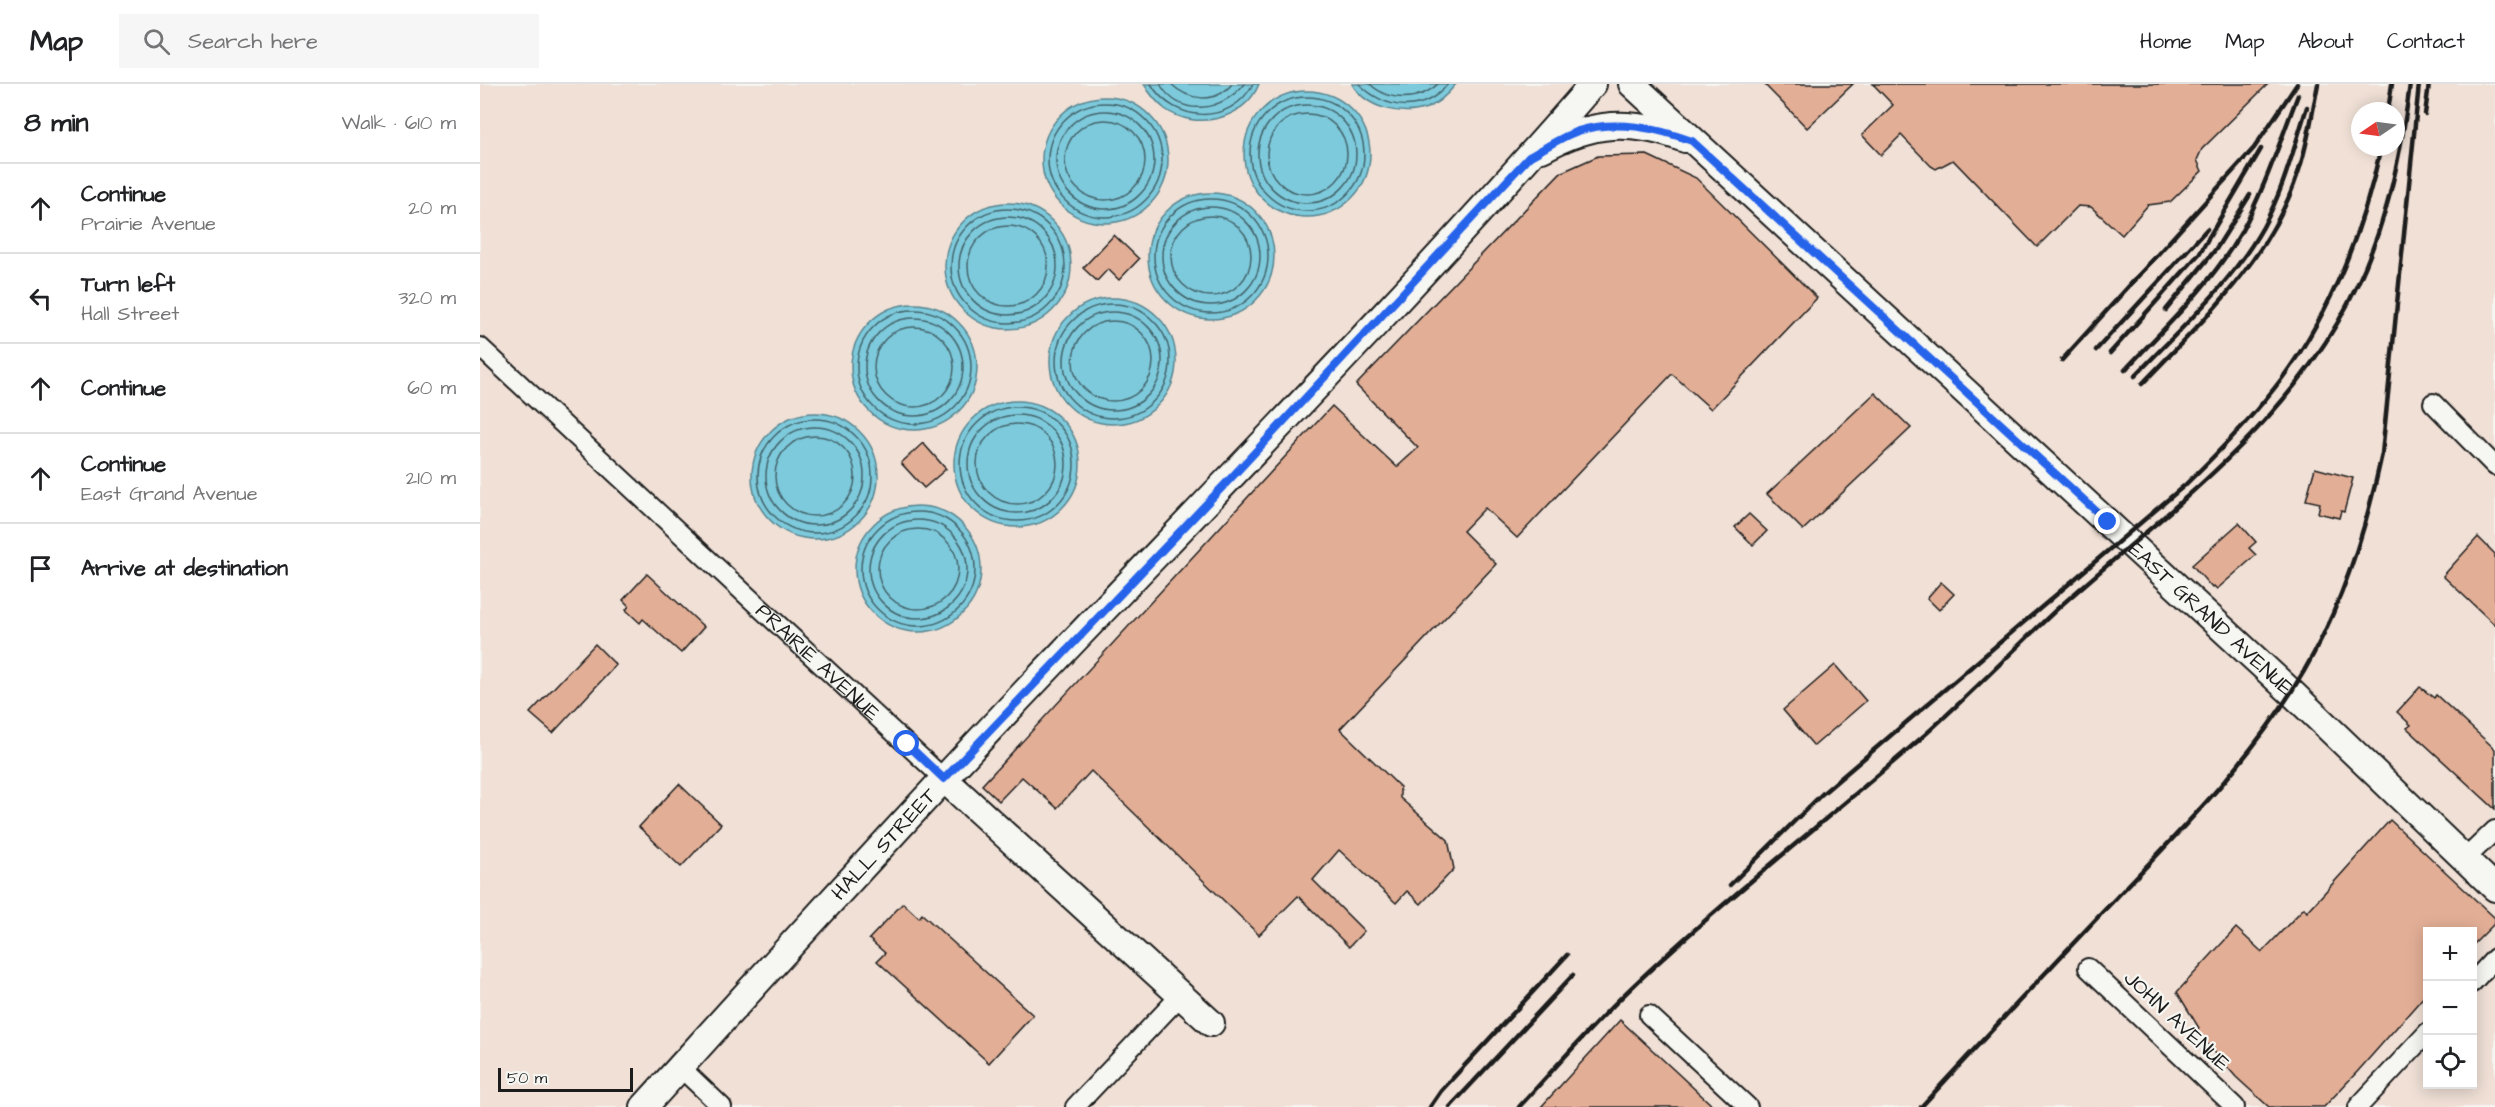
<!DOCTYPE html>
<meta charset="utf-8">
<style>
body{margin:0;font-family:"Architects Daughter",sans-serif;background:#f6f6f6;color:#202124}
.controls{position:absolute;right:18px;bottom:18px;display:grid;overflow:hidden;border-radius:0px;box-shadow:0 3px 15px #0003}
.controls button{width:54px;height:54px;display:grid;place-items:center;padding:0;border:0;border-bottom:2px solid #e0e0e0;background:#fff;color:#202124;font:30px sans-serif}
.compass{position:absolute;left:1871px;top:18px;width:54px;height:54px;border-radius:50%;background:#fff;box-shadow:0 3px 15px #0003;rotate:257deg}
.scale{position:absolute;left:18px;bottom:15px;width:135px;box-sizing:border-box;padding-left:6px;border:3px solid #1c1c1c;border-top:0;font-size:16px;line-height:21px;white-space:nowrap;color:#1c1c1c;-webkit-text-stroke:4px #f6f6f2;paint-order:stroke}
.stop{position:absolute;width:18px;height:18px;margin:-14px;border:4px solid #2563eb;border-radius:50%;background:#fff}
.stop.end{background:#2563eb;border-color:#fff;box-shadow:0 2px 6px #0008}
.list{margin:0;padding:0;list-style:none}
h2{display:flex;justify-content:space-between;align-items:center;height:78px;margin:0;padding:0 24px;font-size:26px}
h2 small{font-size:20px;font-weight:400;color:#757577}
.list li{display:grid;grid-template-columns:39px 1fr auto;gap:18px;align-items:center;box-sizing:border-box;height:90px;padding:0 24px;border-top:2px solid #e0e0e0}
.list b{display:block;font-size:22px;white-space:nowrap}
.list p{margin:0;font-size:20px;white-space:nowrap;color:#757577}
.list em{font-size:20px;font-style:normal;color:#757577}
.icon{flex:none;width:33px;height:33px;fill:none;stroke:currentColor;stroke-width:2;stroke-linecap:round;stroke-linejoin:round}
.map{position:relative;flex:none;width:2015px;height:1023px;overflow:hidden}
header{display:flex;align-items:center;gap:36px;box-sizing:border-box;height:84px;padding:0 30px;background:#fff;border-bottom:2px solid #e0e0e0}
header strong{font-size:28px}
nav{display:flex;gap:33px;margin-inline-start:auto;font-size:21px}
.search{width:420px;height:54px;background:#f6f6f6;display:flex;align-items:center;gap:15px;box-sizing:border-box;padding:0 21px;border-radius:0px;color:#757577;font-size:22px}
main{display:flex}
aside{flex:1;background:#fff}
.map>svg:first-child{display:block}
</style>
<header>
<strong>Map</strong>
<div class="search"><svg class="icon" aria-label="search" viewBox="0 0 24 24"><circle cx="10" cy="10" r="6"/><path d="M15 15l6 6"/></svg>Search here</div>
<nav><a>Home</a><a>Map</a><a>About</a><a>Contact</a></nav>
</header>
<main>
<aside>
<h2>8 min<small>Walk · 610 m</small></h2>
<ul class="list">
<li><svg class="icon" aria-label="ahead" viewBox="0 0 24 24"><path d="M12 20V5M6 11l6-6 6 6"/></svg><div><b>Continue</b><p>Prairie Avenue</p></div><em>20 m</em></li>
<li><svg class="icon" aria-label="left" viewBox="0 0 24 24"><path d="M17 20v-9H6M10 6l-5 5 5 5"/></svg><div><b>Turn left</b><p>Hall Street</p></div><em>320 m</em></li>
<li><svg class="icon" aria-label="ahead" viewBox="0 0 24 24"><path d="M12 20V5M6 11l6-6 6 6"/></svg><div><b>Continue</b></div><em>60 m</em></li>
<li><svg class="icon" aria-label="ahead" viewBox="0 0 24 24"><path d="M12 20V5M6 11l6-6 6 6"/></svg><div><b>Continue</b><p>East Grand Avenue</p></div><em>210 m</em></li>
<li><svg class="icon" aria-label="arrive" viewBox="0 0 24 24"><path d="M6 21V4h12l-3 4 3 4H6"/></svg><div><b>Arrive at destination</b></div></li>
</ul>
</aside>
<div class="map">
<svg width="2015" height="1023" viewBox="0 0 2015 1023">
<rect width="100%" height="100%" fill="#f6f6f2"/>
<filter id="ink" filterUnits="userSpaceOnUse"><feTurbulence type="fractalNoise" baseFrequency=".0167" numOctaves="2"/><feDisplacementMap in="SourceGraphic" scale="12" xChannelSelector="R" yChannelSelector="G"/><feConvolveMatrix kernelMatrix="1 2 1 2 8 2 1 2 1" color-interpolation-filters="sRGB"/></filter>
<g filter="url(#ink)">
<!-- built -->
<path fill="#f0e0d6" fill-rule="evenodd" d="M0,0H2015V1023H0ZM1880,27H1916V63H1880ZM1948,848H1992V1000H1948Z"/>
<!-- water -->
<g fill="#7dcadc" stroke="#56848f" stroke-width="1.5">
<path d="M664,0H779C765,36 715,47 685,25C676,18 670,10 664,0Z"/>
<path d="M872,0H976C968,10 959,19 947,24C921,33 886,24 872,0Z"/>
<circle cx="827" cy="70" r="63"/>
<circle cx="625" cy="76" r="63"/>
<circle cx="731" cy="172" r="63"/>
<circle cx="528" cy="182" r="63"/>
<circle cx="633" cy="277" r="63"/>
<circle cx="434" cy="283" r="63"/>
<circle cx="537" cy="380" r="63"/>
<circle cx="335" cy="392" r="63"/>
<circle cx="438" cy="485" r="63"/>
</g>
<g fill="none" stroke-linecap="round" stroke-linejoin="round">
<!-- shore -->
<g stroke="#436269" stroke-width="1.5">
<path d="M671,0C694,39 751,42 773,0"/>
<path d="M680,0C700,35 742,27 764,0"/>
<path d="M691,0C709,17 735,20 752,0"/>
<path d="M879,0C906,26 942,31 968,0"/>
<path d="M890,0C909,18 938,18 958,0"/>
<circle cx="827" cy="70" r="57"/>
<circle cx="625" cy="76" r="57"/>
<circle cx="827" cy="70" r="49"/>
<circle cx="625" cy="76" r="49"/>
<circle cx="827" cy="70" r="40"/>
<circle cx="625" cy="76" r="40"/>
<circle cx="731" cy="172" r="57"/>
<circle cx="731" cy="172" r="49"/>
<circle cx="528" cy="182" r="57"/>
<circle cx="731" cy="172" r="40"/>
<circle cx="528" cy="182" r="49"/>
<circle cx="528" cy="182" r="40"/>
<circle cx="633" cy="277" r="57"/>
<circle cx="434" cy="283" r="57"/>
<circle cx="633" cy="277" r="49"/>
<circle cx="434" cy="283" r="49"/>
<circle cx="633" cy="277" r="40"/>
<circle cx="434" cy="283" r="40"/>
<circle cx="537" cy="380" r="57"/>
<circle cx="537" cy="380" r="49"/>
<circle cx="335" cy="392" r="57"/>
<circle cx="537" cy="380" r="40"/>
<circle cx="335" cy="392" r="49"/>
<circle cx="335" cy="392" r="40"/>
<circle cx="438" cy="485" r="57"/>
<circle cx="438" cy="485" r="49"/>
<circle cx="438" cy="485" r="40"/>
</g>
</g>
<!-- building -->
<g fill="#e2ae96" stroke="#1c1c1c" stroke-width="1.5">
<polygon points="1284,0 1373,0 1327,44"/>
<polygon points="1393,0 1788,0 1722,65 1717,76 1722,87 1690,118 1668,121 1642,151 1611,123 1598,122 1557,163 1473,76 1456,85 1451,82 1421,51 1401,71 1382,51 1413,21"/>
<polygon points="1167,71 1216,94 1337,214 1231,325 1192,290 1037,454 1005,424 983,447 1016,480 860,645 920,703 920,714 968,756 974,785 941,820 927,807 916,819 859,766 833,796 884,847 869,863 818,812 779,851 611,687 577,724 542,693 519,717 502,701 852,322 917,383 938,364 876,301 1080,89 1118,72"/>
<polygon points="634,151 659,175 639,196 628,185 617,197 603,184"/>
<polygon points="1395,309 1431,344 1323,446 1287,410"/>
<polygon points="443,359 466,385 444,404 421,379"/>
<polygon points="1835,384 1873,394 1864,428 1861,427 1859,434 1838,429 1840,419 1826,416"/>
<polygon points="1269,430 1287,447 1273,461 1255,443"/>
<polygon points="1759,439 1776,458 1769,464 1776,471 1737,505 1734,502 1732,504 1712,481"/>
<polygon points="1998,453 2015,470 2015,541 1963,492"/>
<polygon points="167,490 224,543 201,569 163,535 160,539 146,526 149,522 143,516"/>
<polygon points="1461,498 1474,510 1459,526 1447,514"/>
<polygon points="115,560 136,581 73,649 50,629"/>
<polygon points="1355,581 1386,617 1334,662 1303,626"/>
<polygon points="1940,603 1954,614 1956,611 2015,665 2015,725 1927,644 1931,641 1917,628"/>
<polygon points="199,700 241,740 201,783 159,743"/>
<polygon points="1910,736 2015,834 2015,839 1992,862 1992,848 1947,848 1947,909 1878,987 1844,1023 1789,1023 1756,993 1717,948 1719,944 1697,908 1756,844 1782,868 1824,824 1827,828"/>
<polygon points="423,819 439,834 442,830 553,931 509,979 397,877 405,869 389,855"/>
<polygon points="1140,936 1234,1023 1061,1023"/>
</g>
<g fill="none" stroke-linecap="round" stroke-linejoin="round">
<defs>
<g id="street">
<path id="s1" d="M0,263L464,695"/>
<polyline points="1953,319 2015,382"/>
<polyline points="1985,775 2015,746"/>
<polyline points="1608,884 1755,1023"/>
<polyline points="1992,899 2015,874"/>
<polyline points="1169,931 1268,1023"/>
<polyline points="200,983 242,1023"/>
<polyline points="595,1023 701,911"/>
<polyline points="1878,1023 1948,948"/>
</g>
<g id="secondary">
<path id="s2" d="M1152,0L1811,608L2015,804"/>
<path d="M1062,65C1112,37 1151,35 1205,55"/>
<polyline points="464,695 731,939"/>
<path id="s3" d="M164,1023C291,883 418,742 548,605C738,405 932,208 1113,0"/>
</g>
</defs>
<!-- street casing -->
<use href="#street" stroke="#1c1c1c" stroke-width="22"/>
<!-- secondary casing -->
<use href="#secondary" stroke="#1c1c1c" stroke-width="30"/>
<!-- street -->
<use href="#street" stroke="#f6f6f2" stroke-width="18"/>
<!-- secondary -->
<use href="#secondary" stroke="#f6f6f2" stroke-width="26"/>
<!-- rail -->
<g stroke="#1c1c1c" stroke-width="4.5">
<polyline points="1908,27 1912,0"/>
<polyline points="1945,30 1949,0"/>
<polyline points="1686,226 1736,165 1770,111"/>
<polyline points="1616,266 1727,145"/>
<polyline points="1630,269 1719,170 1781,65"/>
<polyline points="1582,276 1774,64 1817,0"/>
<path d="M1645,286C1685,243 1730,202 1760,150C1784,107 1800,57 1818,11"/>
<path d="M1655,292C1700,245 1751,200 1783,143C1804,105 1814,63 1827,23"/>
<path d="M1662,300C1723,236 1790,175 1818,89C1828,60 1832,30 1838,0"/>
<path d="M1250,801L1342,710L1705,401C1740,367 1774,332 1803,293C1852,226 1884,143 1901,63"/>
<polyline points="950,1023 961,1007 1087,871"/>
<polyline points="970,1023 1093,891"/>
<path d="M1039,1023C1075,984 1110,943 1149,906C1241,818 1343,739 1439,656C1487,614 1530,569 1576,526C1675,437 1790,356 1858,238C1902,161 1919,87 1930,0"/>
<path d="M1441,1023C1505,953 1571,883 1636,814C1704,743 1774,673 1824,587C1863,520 1886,446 1902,370L1939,0"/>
</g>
</g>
</g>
<g fill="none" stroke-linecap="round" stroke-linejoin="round" filter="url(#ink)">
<!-- route -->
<path stroke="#2563eb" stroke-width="8" d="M427,660L464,695L751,394L1049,73C1065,64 1081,53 1098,47C1136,35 1176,44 1212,57L1628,438"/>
</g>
<g text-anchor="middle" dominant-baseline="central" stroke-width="4.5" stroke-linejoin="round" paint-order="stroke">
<!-- street labels -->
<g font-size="21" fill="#1c1c1c" stroke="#f6f6f2">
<text stroke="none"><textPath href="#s2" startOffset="788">EAST GRAND AVENUE</textPath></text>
<text stroke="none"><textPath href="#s1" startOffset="462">PRAIRIE AVENUE</textPath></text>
<text stroke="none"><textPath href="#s3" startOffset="356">HALL STREET</textPath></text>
<text transform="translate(1697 937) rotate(43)">JOHN AVENUE</text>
</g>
</g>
</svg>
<div class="controls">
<button>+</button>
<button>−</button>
<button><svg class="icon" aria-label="locate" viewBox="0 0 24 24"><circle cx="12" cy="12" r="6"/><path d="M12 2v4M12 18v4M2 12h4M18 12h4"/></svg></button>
</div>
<svg class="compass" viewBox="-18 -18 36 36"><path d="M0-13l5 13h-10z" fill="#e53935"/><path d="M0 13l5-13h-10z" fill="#757577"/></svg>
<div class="scale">50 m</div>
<div class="stop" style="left:427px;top:660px"></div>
<div class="stop end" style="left:1628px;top:438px"></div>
</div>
</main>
